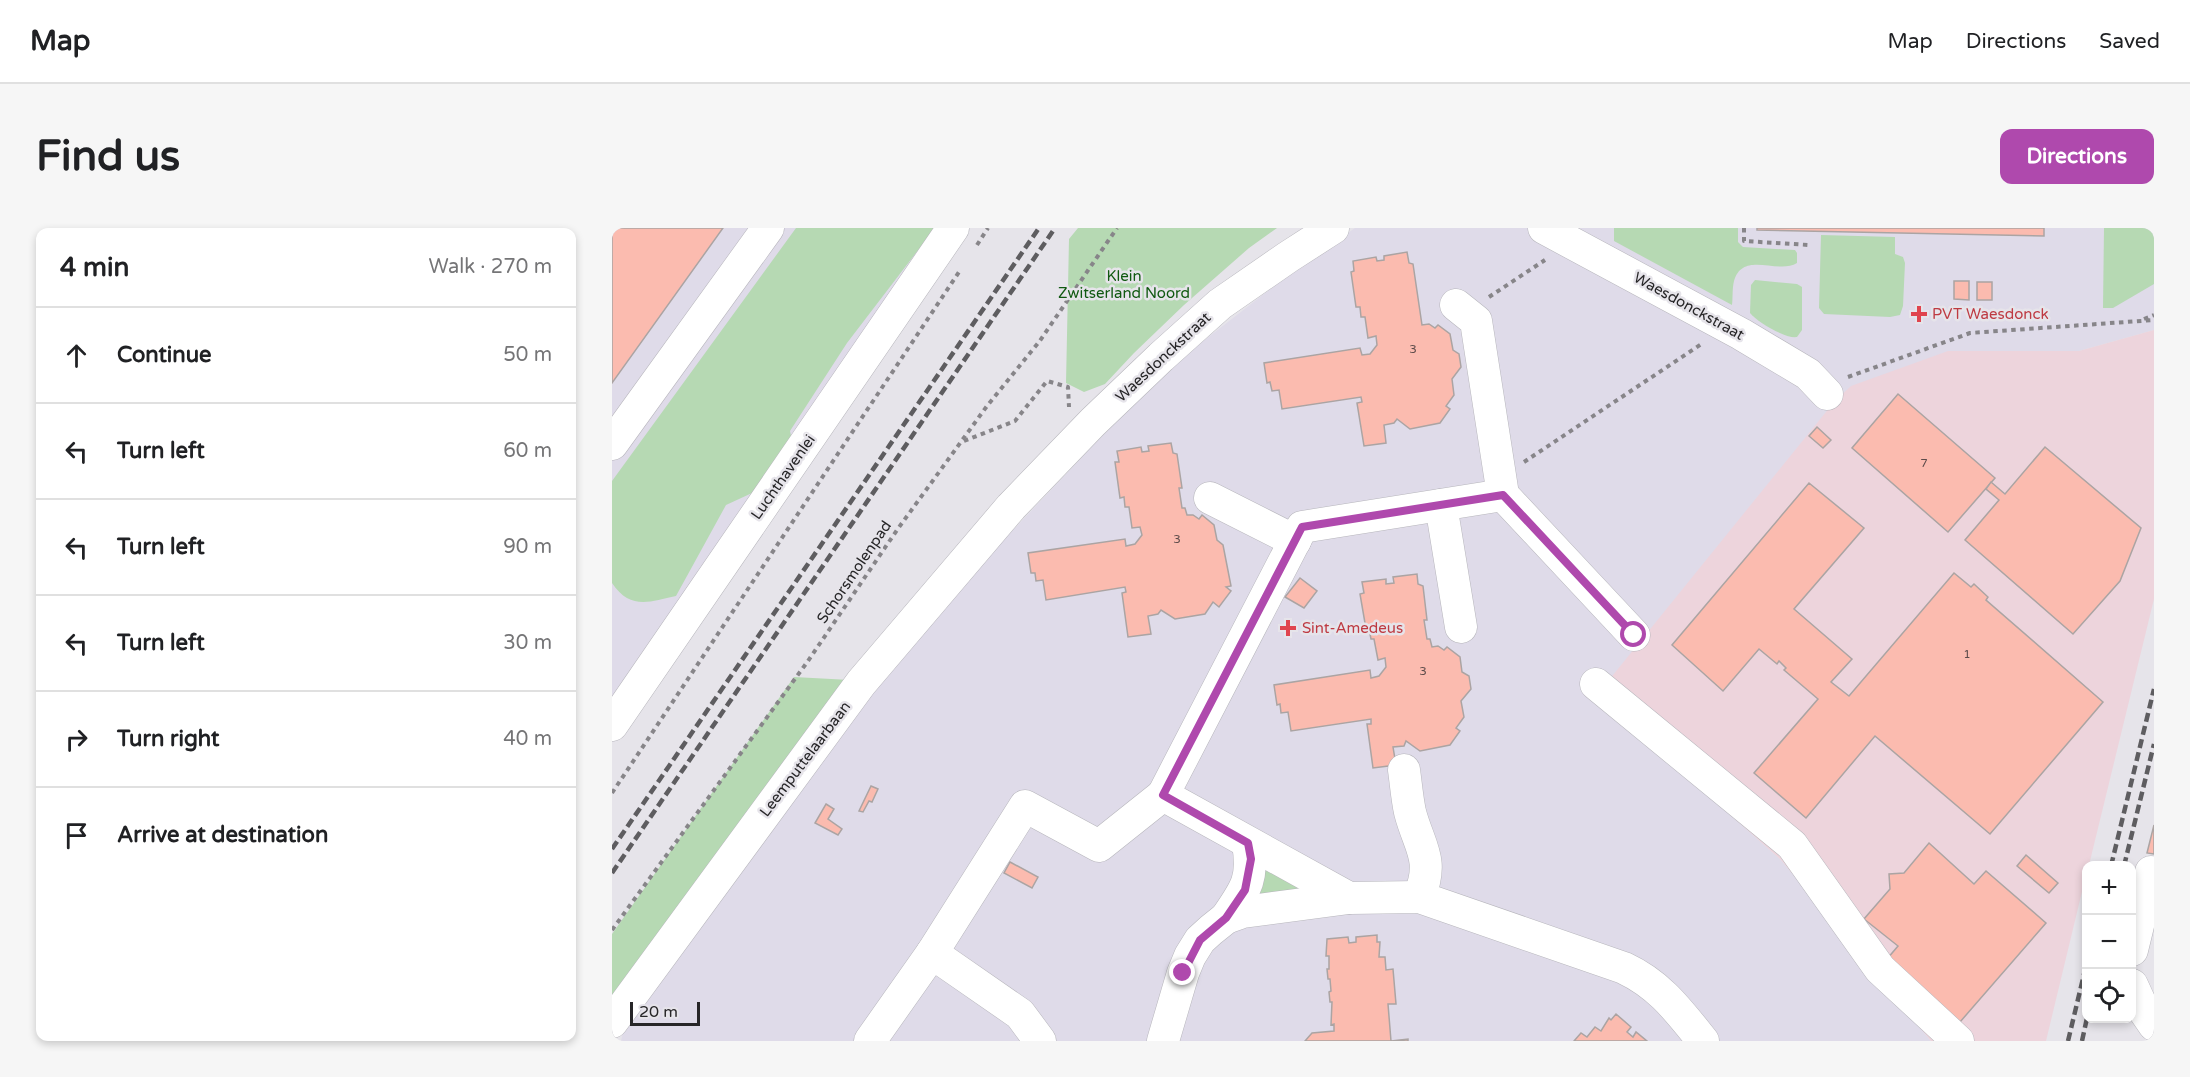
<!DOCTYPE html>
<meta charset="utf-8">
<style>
body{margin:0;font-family:"Varela Round",sans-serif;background:#f6f6f6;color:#202124}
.controls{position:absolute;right:18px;bottom:18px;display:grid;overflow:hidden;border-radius:12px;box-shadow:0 3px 9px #0003}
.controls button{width:54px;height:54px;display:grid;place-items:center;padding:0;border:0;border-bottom:2px solid #e0e0e0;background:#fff;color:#202124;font:30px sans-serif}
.scale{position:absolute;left:18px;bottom:15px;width:70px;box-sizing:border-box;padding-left:6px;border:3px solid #272628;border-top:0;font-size:16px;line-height:21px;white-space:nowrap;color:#272628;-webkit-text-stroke:4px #e6e4ea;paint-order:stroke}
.stop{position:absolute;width:18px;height:18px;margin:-14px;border:4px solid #af49ad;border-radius:50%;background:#fff}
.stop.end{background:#af49ad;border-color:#fff;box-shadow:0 2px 6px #0008}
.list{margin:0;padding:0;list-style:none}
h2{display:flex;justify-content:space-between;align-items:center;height:78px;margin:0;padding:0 24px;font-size:26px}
h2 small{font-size:20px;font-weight:400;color:#757577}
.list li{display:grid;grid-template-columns:39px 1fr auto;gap:18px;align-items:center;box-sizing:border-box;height:96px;padding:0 24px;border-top:2px solid #e0e0e0}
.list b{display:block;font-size:22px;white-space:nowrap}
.list em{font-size:20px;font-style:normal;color:#757577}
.icon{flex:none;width:33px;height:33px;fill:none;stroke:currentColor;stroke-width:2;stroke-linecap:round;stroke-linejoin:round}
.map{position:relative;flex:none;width:1542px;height:813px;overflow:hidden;border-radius:12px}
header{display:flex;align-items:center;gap:36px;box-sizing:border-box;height:84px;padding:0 30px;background:#fff;border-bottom:2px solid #e0e0e0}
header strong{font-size:28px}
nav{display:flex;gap:33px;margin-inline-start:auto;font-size:21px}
.intro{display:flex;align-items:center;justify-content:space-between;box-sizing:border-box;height:144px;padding:0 36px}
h1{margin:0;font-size:42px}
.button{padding:15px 27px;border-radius:12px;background:#af49ad;color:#fff;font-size:21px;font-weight:700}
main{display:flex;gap:36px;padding:0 36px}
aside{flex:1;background:#fff;border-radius:12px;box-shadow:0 3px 9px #0003}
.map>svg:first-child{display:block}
</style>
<header>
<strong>Map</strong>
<nav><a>Map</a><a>Directions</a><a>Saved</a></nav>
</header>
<div class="intro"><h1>Find us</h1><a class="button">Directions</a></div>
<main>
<aside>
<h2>4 min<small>Walk · 270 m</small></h2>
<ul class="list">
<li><svg class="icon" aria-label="ahead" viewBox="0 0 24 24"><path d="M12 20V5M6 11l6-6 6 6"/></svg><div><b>Continue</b></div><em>50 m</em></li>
<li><svg class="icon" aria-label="left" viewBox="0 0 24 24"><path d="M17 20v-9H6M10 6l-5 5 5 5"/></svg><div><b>Turn left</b></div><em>60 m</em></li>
<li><svg class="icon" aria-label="left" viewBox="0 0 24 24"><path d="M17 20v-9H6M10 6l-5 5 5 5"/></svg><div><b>Turn left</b></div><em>90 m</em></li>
<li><svg class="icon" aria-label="left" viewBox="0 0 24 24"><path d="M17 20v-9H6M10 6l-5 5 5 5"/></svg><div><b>Turn left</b></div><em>30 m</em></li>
<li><svg class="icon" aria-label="right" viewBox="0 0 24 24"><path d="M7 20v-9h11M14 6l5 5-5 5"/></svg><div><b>Turn right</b></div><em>40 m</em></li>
<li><svg class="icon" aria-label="arrive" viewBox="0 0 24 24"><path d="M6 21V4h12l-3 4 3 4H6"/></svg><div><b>Arrive at destination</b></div></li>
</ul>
</aside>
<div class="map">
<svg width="1542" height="813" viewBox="0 0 1542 813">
<rect width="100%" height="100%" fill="#e6e4ea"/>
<!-- built -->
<g fill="#dfdbe9">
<polygon points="0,0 330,0 0,469"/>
<polygon points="743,0 1542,0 1542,102 1467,123 1336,123 984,468 1169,632 1319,813 9,813 14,791 258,462 366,339 549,146 675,48"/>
</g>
<!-- industrial -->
<polygon fill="#edd4dc" points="1542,102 1542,371 1477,637 1474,638 1474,647 1434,813 1319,813 1169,632 984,468 1222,174 1239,158 1336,123 1467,123"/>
<!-- green -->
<g fill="#b6d9b3">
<path d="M184,0H323L235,115L178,203L182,222L164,254L114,277L64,368C37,374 18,382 0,355V253Z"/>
<polygon points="466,0 665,0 637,20 572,77 522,125 493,156 472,164 454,155 457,11"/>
<path d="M1002,0H1126V14L1131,19L1183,22L1185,25V35C1166,47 1131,22 1122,53C1120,61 1121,70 1120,77L1002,13Z"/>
<polygon points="1492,0 1542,0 1542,56 1501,80 1491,80"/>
<polygon points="1209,7 1283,9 1283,26 1291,29 1293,35 1291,78 1288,87 1278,89 1212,86 1207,80"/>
<path d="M1143,52L1185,56L1190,59V102L1185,109C1174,111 1145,94 1138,85L1139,57Z"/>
<polygon points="182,449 238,452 0,776 0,706"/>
<polygon points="651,640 696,662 636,676"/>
</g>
<!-- building -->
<g fill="#fbbbaf" stroke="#aba4a3" stroke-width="1.5">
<polygon points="0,0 111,0 0,155"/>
<polygon points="1145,0 1432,0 1432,8 1145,2"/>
<polygon points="795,24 797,35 801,36 810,97 817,96 823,100 826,97 838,106 841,122 847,126 849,139 840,151 842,167 834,178 838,181 828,195 798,201 785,191 782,195 772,197 774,215 752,218 745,175 750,174 749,169 670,181 667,162 660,163 658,154 655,155 652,135 748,120 750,127 758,126 765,117 764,108 756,110 753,89 749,89 748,79 744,79 739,44 742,43 741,33 764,29 765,33 772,32 772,28"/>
<polygon points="1342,53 1357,53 1357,72 1342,71"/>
<rect x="1365" y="54" width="15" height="18"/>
<polygon points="1286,166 1383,250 1336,304 1240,220"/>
<polygon points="1205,199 1219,212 1211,220 1197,208"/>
<polygon points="559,215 561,225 565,226 570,260 567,260 570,280 573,280 575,287 581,287 587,291 590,287 602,297 605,312 611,317 619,358 614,359 619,363 607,379 601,374 593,386 563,391 549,382 546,386 536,388 539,406 516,409 510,365 514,364 513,359 434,372 431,352 424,353 423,345 419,345 416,325 513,311 514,318 523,316 530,307 528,299 520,300 517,279 513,279 512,269 508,270 503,234 507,234 505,223 529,219 530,224 537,223 536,218"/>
<polygon points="1433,219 1529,300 1508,353 1461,406 1353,312 1387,272 1374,261 1379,254 1393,266"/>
<polygon points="1197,255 1252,300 1182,381 1240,431 1219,454 1237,468 1342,345 1359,359 1362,356 1376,369 1374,372 1491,474 1378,606 1263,508 1194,590 1142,545 1206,471 1172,442 1174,440 1167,433 1165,436 1147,421 1111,463 1060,417"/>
<polygon points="805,346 806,356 811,358 815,392 812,392 815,411 818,411 820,419 826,418 832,422 835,419 848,429 850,444 857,448 859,461 849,473 852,489 844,500 848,503 838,517 808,523 794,513 792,518 781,519 784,537 761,540 755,496 759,496 759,491 679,503 676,484 669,485 668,476 665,477 662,457 758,442 759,450 767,448 774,439 773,430 766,432 762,411 759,411 757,401 754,401 748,366 752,365 750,354 774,351 774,356 782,355 781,349"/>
<polygon points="688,350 705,363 692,380 673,369"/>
<polygon points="259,558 266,561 260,574 257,573 251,584 247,583"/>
<polygon points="214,576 222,581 216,591 230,601 226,607 203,595"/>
<polygon points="1542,597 1542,626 1535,625"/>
<polygon points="1317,615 1362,656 1374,643 1434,695 1348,794 1275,731 1286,718 1252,691 1278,661 1277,646 1292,645"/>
<polygon points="1414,627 1446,655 1437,665 1405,638"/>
<polygon points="398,634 426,649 420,660 392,645"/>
<polygon points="765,707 765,714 768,714 767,729 773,729 774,742 781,741 784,776 776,776 779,813 796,811 796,813 693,813 700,805 722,803 722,796 719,797 720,774 718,774 717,764 719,763 718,751 716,751 715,741 717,741 717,728 714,728 715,711 736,709 737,715 744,714 744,709"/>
<polygon points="1004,786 1019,799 1015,804 1021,809 1024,804 1035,813 962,813 969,805 975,809 983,799 989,803 997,790 999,792"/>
</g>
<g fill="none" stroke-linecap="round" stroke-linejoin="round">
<defs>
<g id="minor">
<polyline points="932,0 1129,106 1196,146 1215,166"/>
<polyline points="844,77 864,93 891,267 1022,407"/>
<polyline points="0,216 156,0"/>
<path d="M891,267L690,299L551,567L737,670L807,669L1012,740C1048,757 1066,782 1091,813"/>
<polyline points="598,270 683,313"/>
<polyline points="829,277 849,399"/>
<polyline points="984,456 1180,617 1268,741 1346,813"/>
<polyline points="0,497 341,0"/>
<path d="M792,542C794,556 795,570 798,584C807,619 823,631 807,669"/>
<path d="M614,690C634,661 642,651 636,615"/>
<polyline points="1520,722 1539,644"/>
<polyline points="320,725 413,578 487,618 551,567"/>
<polyline points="1520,757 1531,781 1542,797"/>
<polyline points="0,794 249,455 399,279 481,194 549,129 608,76 676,29 721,0"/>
<polyline points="258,813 320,725 408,786 428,813"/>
<polyline points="551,813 571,745 578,728 588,712 599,702 614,690 631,684 737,670"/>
</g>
</defs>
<!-- minor casing -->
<use href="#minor" stroke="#b7b6bc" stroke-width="33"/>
<!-- path -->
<g stroke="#878589" stroke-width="4" stroke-dasharray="4.5 4.5" stroke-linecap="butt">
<polyline points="1132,0 1132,13 1197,17"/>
<polyline points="365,17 376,0"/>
<polyline points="877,69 933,32"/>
<polyline points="1532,91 1542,87"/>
<polyline points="1236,149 1358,105 1542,92"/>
<polyline points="352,213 403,193 435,153 456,159 457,179"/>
<polyline points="912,234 1091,115"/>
<polyline points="0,565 349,41"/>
<polyline points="0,702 196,433 285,302 375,178 427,114 505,0"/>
</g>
<!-- minor -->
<use href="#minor" stroke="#fff" stroke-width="32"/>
<!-- rail -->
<g stroke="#5e5d60" stroke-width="4.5" stroke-dasharray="9 4.5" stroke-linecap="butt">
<polyline points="0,621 427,0"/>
<polyline points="1499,638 1542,461"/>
<polyline points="1512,638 1542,516"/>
<polyline points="0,645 443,0"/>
<polyline points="1456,813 1474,738"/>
<polyline points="1470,813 1475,790"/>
</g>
</g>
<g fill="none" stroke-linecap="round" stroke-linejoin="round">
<!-- route -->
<polyline stroke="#af49ad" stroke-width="8" points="571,745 588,712 614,690 633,662 639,631 636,615 551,567 690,299 891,267 1022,407"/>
</g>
<!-- markers -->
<g fill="#e0444e" stroke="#e6e4ea" stroke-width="2">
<path d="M1304 77h6v6h6v6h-6v6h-6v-6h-6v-6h6z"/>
<path d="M673 391h6v6h6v6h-6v6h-6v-6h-6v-6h6z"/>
</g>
<g text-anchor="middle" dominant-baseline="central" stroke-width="5" stroke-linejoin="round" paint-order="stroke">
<!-- number labels -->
<g font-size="12" fill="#5c4b4a">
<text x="801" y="121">3</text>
<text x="1312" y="235">7</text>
<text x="565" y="311">3</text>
<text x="1355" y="426">1</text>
<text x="811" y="443">3</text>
</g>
<!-- park labels -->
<g font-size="15" fill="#105910" stroke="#e6e4ea">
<text x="512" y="48">Klein<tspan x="512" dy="17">Zwitserland Noord</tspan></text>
</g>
<!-- street labels -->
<g font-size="15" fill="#272628" stroke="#e6e4ea">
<text transform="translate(1077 78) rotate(29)">Waesdonckstraat</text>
<text transform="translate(551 129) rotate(-43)">Waesdonckstraat</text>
<text transform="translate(171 249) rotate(-55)">Luchthavenlei</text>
<text transform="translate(242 344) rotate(-56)">Schorsmolenpad</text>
<text transform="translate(193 531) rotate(-53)">Leemputtelaarbaan</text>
</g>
<!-- health labels -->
<g font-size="15" fill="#be3a42" stroke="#e6e4ea" text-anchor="start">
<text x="1320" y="86">PVT Waesdonck</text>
<text x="690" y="400">Sint-Amedeus</text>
</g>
</g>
</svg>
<div class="controls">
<button>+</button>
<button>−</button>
<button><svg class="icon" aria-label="locate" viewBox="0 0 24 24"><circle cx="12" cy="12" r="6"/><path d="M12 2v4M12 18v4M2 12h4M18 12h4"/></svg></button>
</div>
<div class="scale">20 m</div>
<div class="stop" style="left:1022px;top:407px"></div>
<div class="stop end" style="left:571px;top:745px"></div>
</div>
</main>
